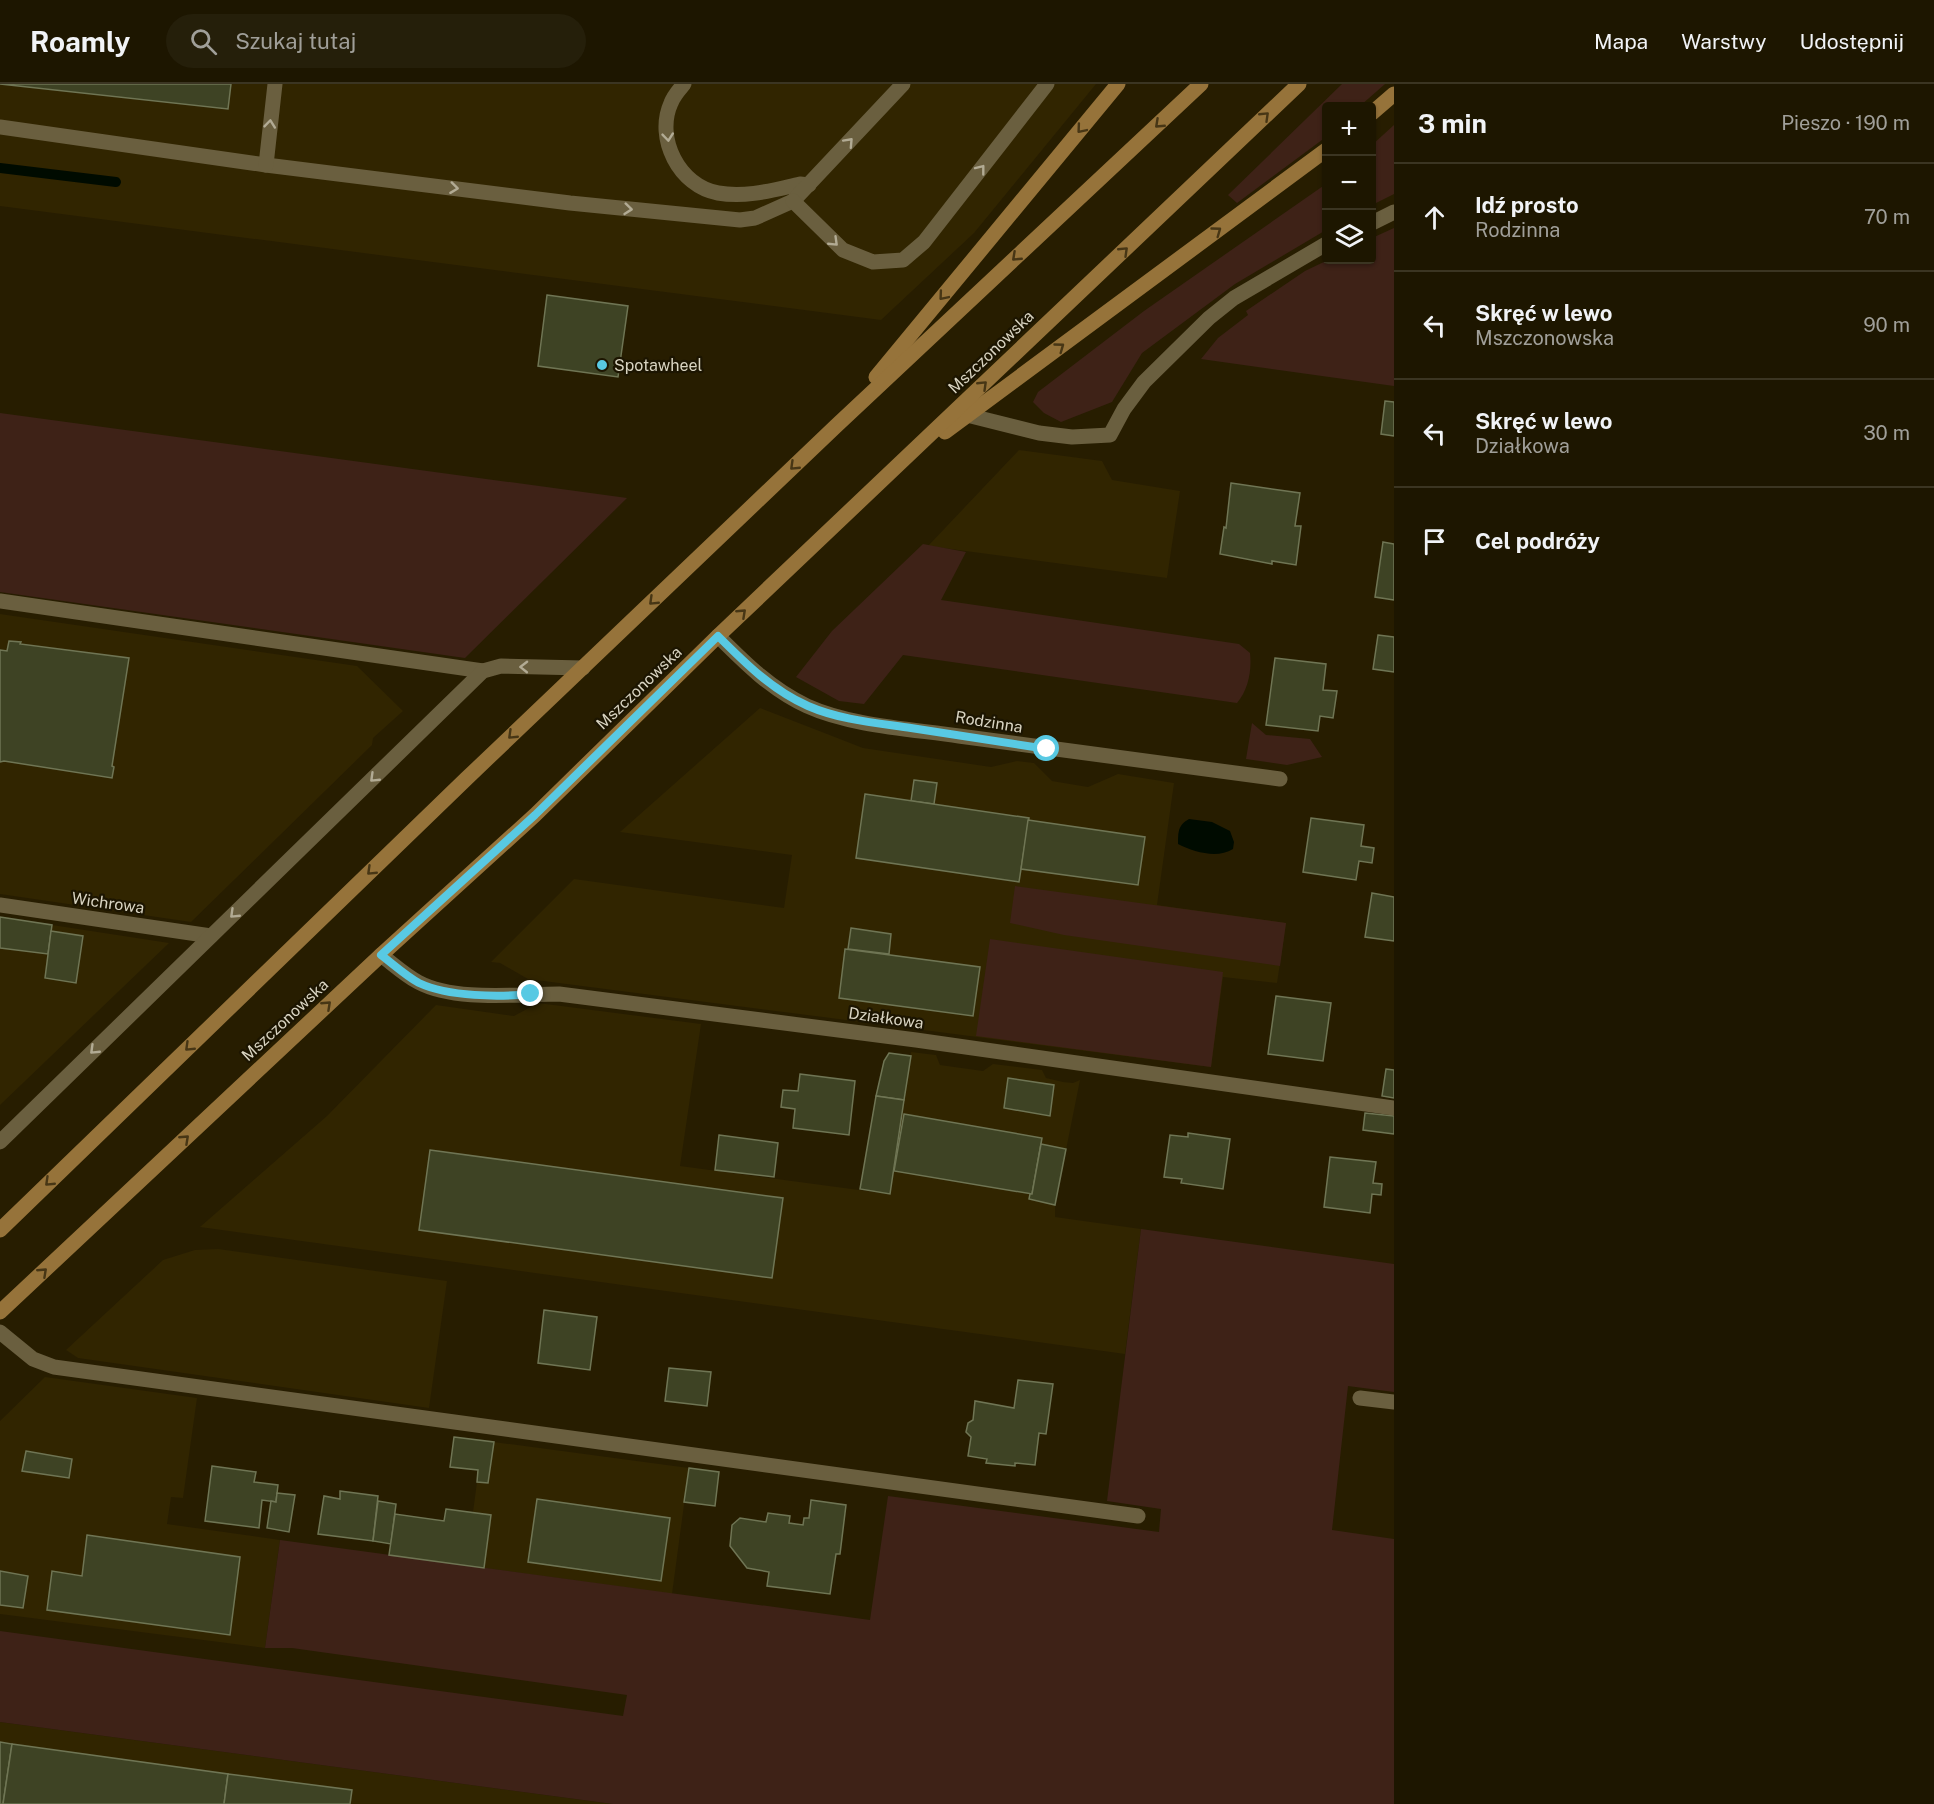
<!DOCTYPE html>
<html lang="pl">
<meta charset="utf-8">
<style>
body{margin:0;font-family:"Public Sans",sans-serif;background:#251f0a;color:#f1f3f6}
.controls{position:absolute;right:18px;top:18px;display:grid;overflow:hidden;border-radius:6px;box-shadow:0 2px 4px #0004}
.controls button{width:54px;height:54px;display:grid;place-items:center;padding:0;border:0;border-bottom:2px solid #3b3522;background:#1d1600;color:#f1f3f6;font:30px sans-serif}
.stop{position:absolute;width:18px;height:18px;margin:-14px;border:4px solid #58c9e3;border-radius:50%;background:#fff}
.stop.end{background:#58c9e3;border-color:#fff;box-shadow:0 2px 6px #0008}
.list{margin:0;padding:0;list-style:none}
h2{display:flex;justify-content:space-between;align-items:center;height:78px;margin:0;padding:0 24px;font-size:26px}
h2 small{font-size:20px;font-weight:400;color:#a09f99}
.list li{display:grid;grid-template-columns:39px 1fr auto;gap:18px;align-items:center;box-sizing:border-box;height:108px;padding:0 24px;border-top:2px solid #3b3522}
.list b{display:block;font-size:22px;white-space:nowrap}
.list p{margin:0;font-size:20px;white-space:nowrap;color:#a09f99}
.list em{font-size:20px;font-style:normal;color:#a09f99}
.icon{flex:none;width:33px;height:33px;fill:none;stroke:currentColor;stroke-width:2;stroke-linecap:round;stroke-linejoin:round}
.map{position:relative;flex:none;width:1394px;height:1720px;overflow:hidden}
header{display:flex;align-items:center;gap:36px;box-sizing:border-box;height:84px;padding:0 30px;background:#1d1600;border-bottom:2px solid #3b3522}
header strong{font-size:28px}
nav{display:flex;gap:33px;margin-inline-start:auto;font-size:21px}
.search{width:420px;height:54px;background:#251f0a;display:flex;align-items:center;gap:15px;box-sizing:border-box;padding:0 21px;border-radius:33px;color:#a09f99;font-size:22px}
main{display:flex}
aside{flex:1;background:#1d1600}
.map>svg:first-child{display:block}
</style>
<header>
<strong>Roamly</strong>
<div class="search"><svg class="icon" aria-label="search" viewBox="0 0 24 24"><circle cx="10" cy="10" r="6"/><path d="M15 15l6 6"/></svg>Szukaj tutaj</div>
<nav><a>Mapa</a><a>Warstwy</a><a>Udostępnij</a></nav>
</header>
<main>
<div class="map">
<svg width="1394" height="1720" viewBox="0 0 1394 1720">
<rect width="100%" height="100%" fill="#271d00"/>
<!-- built -->
<g fill="#312500">
<polygon points="0,0 1096,0 974,149 881,236 0,122"/>
<polygon points="1019,366 1102,377 1112,396 1180,407 1167,494 928,462"/>
<polygon points="0,530 357,582 403,627 373,654 372,661 191,838 0,810"/>
<polygon points="760,624 863,664 991,683 1017,677 1034,679 1052,697 1088,703 1118,690 1174,699 1157,821 1286,839 1277,899 1223,893 1211,983 528,895 500,879 491,878 574,795 784,824 792,771 620,748"/>
<polygon points="0,833 169,859 0,1021"/>
<polygon points="538,919 701,940 680,1082 889,1110 911,968 936,971 940,981 983,987 993,980 1042,986 1046,994 1063,998 1073,999 1080,996 1055,1121 1055,1133 1141,1145 1125,1270 200,1143 327,1032 436,921 514,932"/>
<polygon points="218,1165 447,1197 429,1324 78,1274 66,1266 163,1176 195,1166"/>
<polygon points="45,1293 197,1314 183,1414 171,1413 167,1440 280,1456 265,1564 0,1530 0,1337"/>
<polygon points="494,1358 689,1384 672,1510 484,1484 491,1431 473,1428 477,1398 488,1398"/>
<polygon points="0,1638 613,1720 0,1720"/>
</g>
<!-- green -->
<g fill="#3e2217">
<polygon points="1342,0 1385,0 1360,22 1326,22 1326,53 1237,119 1228,111"/>
<polygon points="1394,41 1394,110 1372,121 1372,61"/>
<polygon points="1326,100 1326,146 1235,200 1142,269 1112,318 1061,338 1044,329 1033,318 1038,308 1144,227"/>
<polygon points="1394,144 1394,302 1201,275 1218,254 1248,231 1246,227 1305,187 1328,176 1372,176 1372,154"/>
<polygon points="0,329 627,414 465,574 0,508"/>
<path d="M923,460L966,468L941,516L1239,560L1250,569C1252,587 1248,606 1237,619L903,571L864,620L839,617L796,593L832,547Z"/>
<polygon points="1252,639 1266,651 1310,655 1322,673 1287,681 1246,675"/>
<polygon points="1015,802 1286,839 1280,882 1064,851 1010,839"/>
<polygon points="990,855 1223,888 1211,983 976,952"/>
<polygon points="1141,1145 1394,1180 1394,1308 1348,1302 1332,1446 1394,1455 1394,1720 613,1720 0,1638 0,1547 623,1632 627,1611 292,1564 265,1564 280,1456 870,1536 888,1412 1159,1448 1161,1425 1107,1417"/>
</g>
<!-- water -->
<path fill="#000b00" d="M1189,735L1212,738L1230,747L1234,758L1233,765C1217,775 1194,768 1178,760C1178,748 1178,741 1189,735Z"/>
<g fill="none" stroke-linecap="round" stroke-linejoin="round">
<!-- stream -->
<polyline stroke="#000b00" stroke-width="10" points="0,84 116,98"/>
</g>
<!-- building -->
<g fill="#3e4324" stroke="#6f7554" stroke-width="1.5">
<polygon points="0,0 231,0 228,25"/>
<polygon points="547,211 628,222 618,293 538,282"/>
<polygon points="1385,317 1394,318 1394,352 1381,350"/>
<polygon points="1231,399 1300,409 1295,442 1301,442 1296,481 1272,477 1272,480 1220,470 1224,443 1226,444"/>
<polygon points="1383,458 1394,460 1394,516 1375,513"/>
<polygon points="1378,551 1394,553 1394,588 1373,585"/>
<polygon points="9,557 21,558 20,560 129,574 112,682 114,683 112,694 4,677 0,678 0,566 7,567"/>
<polygon points="1275,574 1326,580 1323,606 1337,607 1333,634 1320,632 1318,647 1266,641"/>
<polygon points="914,696 937,699 934,720 911,717"/>
<polygon points="865,710 1029,734 1019,798 856,774"/>
<polygon points="1311,734 1364,741 1361,762 1374,764 1372,779 1359,777 1356,796 1303,788"/>
<polygon points="1028,736 1145,753 1138,801 1021,785"/>
<polygon points="1372,809 1394,813 1394,857 1365,853"/>
<polygon points="0,833 52,841 48,870 0,864"/>
<polygon points="851,844 891,850 889,870 848,865"/>
<polygon points="51,847 83,852 76,899 45,894"/>
<polygon points="845,865 980,883 973,932 839,914"/>
<polygon points="1276,912 1331,919 1323,977 1268,970"/>
<polygon points="889,969 911,972 904,1016 876,1012 884,977"/>
<polygon points="1386,985 1394,986 1394,1014 1382,1012"/>
<polygon points="800,990 855,997 849,1051 793,1044 795,1025 781,1023 783,1006 798,1007"/>
<polygon points="1008,994 1054,1001 1050,1032 1004,1024"/>
<polygon points="876,1012 904,1016 890,1110 860,1105"/>
<polygon points="1365,1029 1394,1032 1394,1050 1363,1046"/>
<polygon points="904,1030 1042,1054 1032,1110 894,1087"/>
<polygon points="1188,1049 1230,1055 1223,1105 1181,1099 1182,1095 1164,1093 1170,1051 1188,1053"/>
<polygon points="719,1051 778,1059 774,1093 715,1086"/>
<polygon points="1041,1060 1066,1065 1055,1121 1029,1115 1030,1110 1032,1110"/>
<polygon points="430,1066 783,1114 772,1194 419,1146"/>
<polygon points="1330,1073 1376,1078 1373,1099 1382,1100 1381,1111 1372,1110 1370,1129 1324,1123"/>
<polygon points="544,1226 597,1233 590,1286 538,1279"/>
<polygon points="669,1284 711,1288 707,1322 665,1317"/>
<polygon points="1018,1296 1053,1300 1046,1350 1039,1349 1035,1381 1015,1379 1015,1382 986,1379 987,1375 968,1372 971,1353 966,1348 968,1339 973,1336 975,1317 1014,1324"/>
<polygon points="454,1353 494,1358 488,1399 477,1398 478,1386 450,1383"/>
<polygon points="26,1367 72,1375 69,1394 22,1387"/>
<polygon points="212,1382 256,1388 254,1398 278,1401 276,1418 262,1416 259,1444 205,1437"/>
<polygon points="689,1384 719,1388 715,1422 684,1418"/>
<polygon points="340,1407 378,1412 373,1457 318,1450 324,1412 340,1415"/>
<polygon points="277,1409 295,1411 289,1448 267,1444 271,1417 276,1418"/>
<polygon points="537,1415 670,1434 661,1497 528,1478"/>
<polygon points="811,1416 846,1421 840,1470 836,1470 830,1510 767,1502 769,1488 747,1484 730,1462 732,1441 740,1434 766,1438 768,1429 790,1432 789,1439 803,1441 804,1434 809,1434"/>
<polygon points="378,1417 396,1420 391,1460 373,1457"/>
<polygon points="446,1425 491,1431 484,1484 389,1471 395,1430 444,1437"/>
<polygon points="87,1451 240,1473 230,1551 47,1526 52,1487 82,1492"/>
<polygon points="0,1487 28,1492 23,1524 0,1521"/>
<polygon points="0,1658 12,1660 3,1720 0,1720"/>
<polygon points="12,1660 228,1690 224,1720 3,1720"/>
<polygon points="228,1690 352,1706 350,1720 224,1720"/>
</g>
<g fill="none" stroke-linecap="round" stroke-linejoin="round">
<!-- service -->
<g stroke="#6a5f3f" stroke-width="15">
<path d="M684,0C679,6 674,11 671,19C655,54 679,102 718,109C746,114 773,106 800,100L809,101"/>
<polyline points="0,43 266,81 570,119 740,136 755,134 793,117 903,0"/>
<polyline points="266,81 275,0"/>
<polyline points="793,117 843,166 873,178 903,176 924,158 1047,0"/>
<polyline points="0,517 483,587"/>
<polyline points="0,1248 33,1275 54,1283 1138,1432"/>
<polyline points="1360,1314 1394,1318"/>
</g>
<!-- minor -->
<g stroke="#6a5f3f" stroke-width="15">
<polyline points="1372,139 1394,128"/>
<polyline points="967,331 1039,349 1072,353 1110,351 1124,325 1144,298 1209,234 1234,214 1326,160"/>
<path d="M718,552C745,579 772,606 807,622C851,642 911,645 959,652C1066,667 1173,681 1280,695"/>
<polyline points="0,821 211,852"/>
<path d="M381,871C393,880 405,891 418,898C455,918 518,910 559,910L916,956L1394,1024"/>
<polyline points="0,1058 483,587 501,582 583,584"/>
</g>
<!-- secondary -->
<g stroke="#96733a" stroke-width="15">
<polyline points="1372,29 1394,10"/>
<polyline points="876,293 1118,0"/>
<polyline points="945,348 1326,66"/>
<polyline points="0,1146 466,695 836,342 1201,0"/>
<polyline points="0,1228 381,871 535,731 718,552 1299,0"/>
</g>
</g>
<!-- one-way arrows -->
<defs><path id="oneway-chevron" d="M-2-3.5L2.5 0L-2 3.5" fill="none" stroke-width="1.6" stroke-linecap="round" stroke-linejoin="round" transform="scale(1.5)"/></defs>
<g stroke="#473615">
<use href="#oneway-chevron" transform="translate(1265 32) rotate(-44)"/>
<use href="#oneway-chevron" transform="translate(1159 40) rotate(137)"/>
<use href="#oneway-chevron" transform="translate(1081 45) rotate(130)"/>
<use href="#oneway-chevron" transform="translate(1217 147) rotate(-36)"/>
<use href="#oneway-chevron" transform="translate(1124 167) rotate(-44)"/>
<use href="#oneway-chevron" transform="translate(1016 173) rotate(137)"/>
<use href="#oneway-chevron" transform="translate(943 212) rotate(130)"/>
<use href="#oneway-chevron" transform="translate(1060 263) rotate(-36)"/>
<use href="#oneway-chevron" transform="translate(983 301) rotate(-44)"/>
<use href="#oneway-chevron" transform="translate(794 382) rotate(136)"/>
<use href="#oneway-chevron" transform="translate(653 517) rotate(136)"/>
<use href="#oneway-chevron" transform="translate(742 529) rotate(-43)"/>
<use href="#oneway-chevron" transform="translate(512 651) rotate(136)"/>
<use href="#oneway-chevron" transform="translate(371 787) rotate(136)"/>
<use href="#oneway-chevron" transform="translate(327 921) rotate(-43)"/>
<use href="#oneway-chevron" transform="translate(189 963) rotate(136)"/>
<use href="#oneway-chevron" transform="translate(185 1055) rotate(-43)"/>
<use href="#oneway-chevron" transform="translate(49 1098) rotate(136)"/>
<use href="#oneway-chevron" transform="translate(43 1188) rotate(-43)"/>
</g>
<g stroke="#b2ab94">
<use href="#oneway-chevron" transform="translate(270 40) rotate(-84)"/>
<use href="#oneway-chevron" transform="translate(668 53) rotate(84)"/>
<use href="#oneway-chevron" transform="translate(849 58) rotate(-47)"/>
<use href="#oneway-chevron" transform="translate(981 85) rotate(-52)"/>
<use href="#oneway-chevron" transform="translate(454 104) rotate(7)"/>
<use href="#oneway-chevron" transform="translate(628 125) rotate(6)"/>
<use href="#oneway-chevron" transform="translate(834 158) rotate(44)"/>
<use href="#oneway-chevron" transform="translate(524 583) rotate(-179)"/>
<use href="#oneway-chevron" transform="translate(374 694) rotate(136)"/>
<use href="#oneway-chevron" transform="translate(234 830) rotate(136)"/>
<use href="#oneway-chevron" transform="translate(94 966) rotate(136)"/>
</g>
<g fill="none" stroke-linecap="round" stroke-linejoin="round">
<!-- route -->
<path stroke="#58c9e3" stroke-width="8" d="M531,910C499,913 449,913 419,899C406,892 393,880 381,871L535,731L718,552C745,579 772,606 808,622C840,636 877,639 911,644C956,651 1001,658 1047,665"/>
</g>
<!-- markers -->
<circle fill="#58c9e3" stroke="#1c1501" stroke-width="2" cx="602" cy="281" r="6"/>
<g text-anchor="middle" dominant-baseline="central" stroke-width="4.5" stroke-linejoin="round" paint-order="stroke">
<!-- street labels -->
<g font-size="16" fill="#d9d4c2" stroke="#1c1501">
<text transform="translate(991 268) rotate(-44)">Mszczonowska</text>
<text transform="translate(639 604) rotate(-44)">Mszczonowska</text>
<text transform="translate(989 638) rotate(9)">Rodzinna</text>
<text transform="translate(108 819) rotate(8)">Wichrowa</text>
<text transform="translate(886 934) rotate(8)">Działkowa</text>
<text transform="translate(285 936) rotate(-43)">Mszczonowska</text>
</g>
<!-- poi labels -->
<g font-size="16" fill="#d9d4c2" stroke="#1c1501" text-anchor="start">
<text x="614" y="281">Spotawheel</text>
</g>
</g>
</svg>
<div class="controls">
<button>+</button>
<button>−</button>
<button><svg class="icon" aria-label="layers" viewBox="0 0 24 24"><path d="M12 4l9 5-9 5-9-5zM3 14l9 5 9-5"/></svg></button>
</div>
<div class="stop" style="left:1047px;top:665px"></div>
<div class="stop end" style="left:531px;top:910px"></div>
</div>
<aside>
<h2>3 min<small>Pieszo · 190 m</small></h2>
<ul class="list">
<li><svg class="icon" aria-label="ahead" viewBox="0 0 24 24"><path d="M12 20V5M6 11l6-6 6 6"/></svg><div><b>Idź prosto</b><p>Rodzinna</p></div><em>70 m</em></li>
<li><svg class="icon" aria-label="left" viewBox="0 0 24 24"><path d="M17 20v-9H6M10 6l-5 5 5 5"/></svg><div><b>Skręć w lewo</b><p>Mszczonowska</p></div><em>90 m</em></li>
<li><svg class="icon" aria-label="left" viewBox="0 0 24 24"><path d="M17 20v-9H6M10 6l-5 5 5 5"/></svg><div><b>Skręć w lewo</b><p>Działkowa</p></div><em>30 m</em></li>
<li><svg class="icon" aria-label="arrive" viewBox="0 0 24 24"><path d="M6 21V4h12l-3 4 3 4H6"/></svg><div><b>Cel podróży</b></div></li>
</ul>
</aside>
</main>
